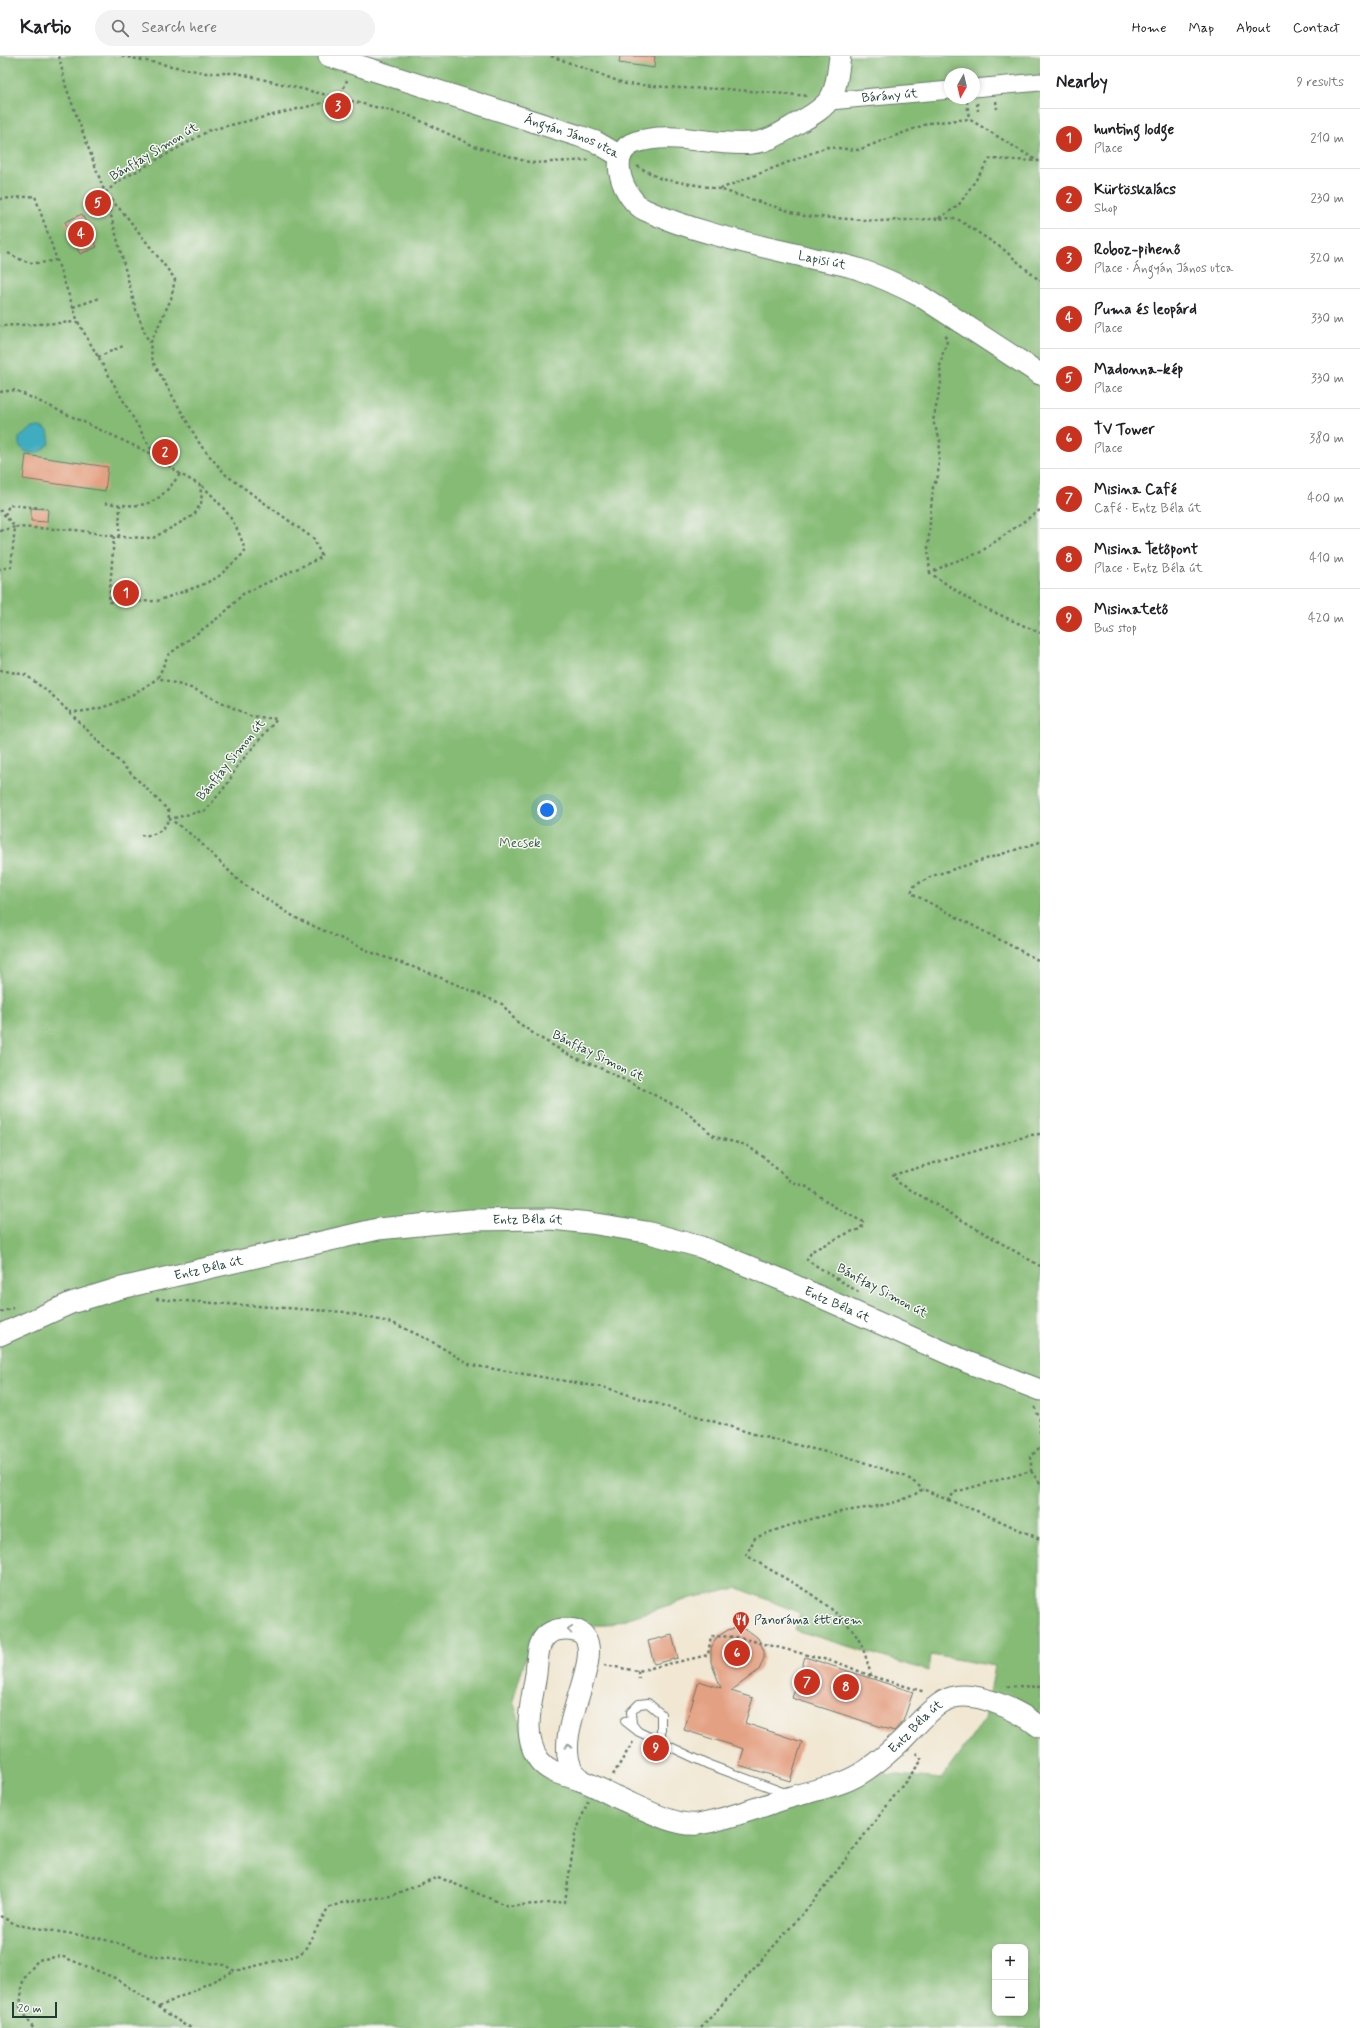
<!DOCTYPE html>
<meta charset="utf-8">
<style>
body{margin:0;font-family:Mynerve,sans-serif;background:#f2f2f2;color:#202124}
.controls{position:absolute;right:12px;bottom:12px;display:grid;overflow:hidden;border-radius:8px;box-shadow:0 2px 6px #0003}
.controls button{width:36px;height:36px;display:grid;place-items:center;padding:0;border:0;border-bottom:1px solid #e0e0e0;background:#fff;color:#202124;font:20px sans-serif}
.compass{position:absolute;left:944px;top:12px;width:36px;height:36px;border-radius:50%;background:#fff;box-shadow:0 2px 6px #0003;rotate:188deg}
.scale{position:absolute;left:12px;bottom:10px;width:45px;box-sizing:border-box;padding-left:4px;border:2px solid #1f3d34;border-top:0;font-size:11px;line-height:14px;white-space:nowrap;color:#1f3d34;-webkit-text-stroke:3px #f6f6f2;paint-order:stroke}
.you{position:absolute;left:547px;top:754px;width:14px;height:14px;margin:-10px;border:3px solid #fff;border-radius:50%;background:#1a73e8;box-shadow:0 0 0 6px #1a73e833}
.badge{display:grid;place-items:center;width:26px;height:26px;border-radius:50%;background:#c8321e;color:#fff;font-size:13px;font-weight:700}
.pin{position:absolute;translate:-50% -50%;border:2px solid #fff;box-shadow:0 1px 4px #0006}
.list{margin:0;padding:0;list-style:none}
h2{display:flex;justify-content:space-between;align-items:center;height:52px;margin:0;padding:0 16px;font-size:17px}
h2 small{font-size:13px;font-weight:400;color:#757577}
.list li{display:grid;grid-template-columns:26px 1fr auto;gap:12px;align-items:center;box-sizing:border-box;height:60px;padding:0 16px;border-top:1px solid #e0e0e0}
.list b{display:block;font-size:15px;white-space:nowrap}
.list p{margin:0;font-size:13px;white-space:nowrap;color:#757577}
.list em{font-size:13px;font-style:normal;color:#757577}
.icon{flex:none;width:22px;height:22px;fill:none;stroke:currentColor;stroke-width:2;stroke-linecap:round;stroke-linejoin:round}
.map{position:relative;flex:none;width:1040px;height:1972px;overflow:hidden}
header{display:flex;align-items:center;gap:24px;box-sizing:border-box;height:56px;padding:0 20px;background:#fff;border-bottom:1px solid #e0e0e0}
header strong{font-size:19px}
nav{display:flex;gap:22px;margin-inline-start:auto;font-size:14px}
.search{width:280px;height:36px;background:#f2f2f2;display:flex;align-items:center;gap:10px;box-sizing:border-box;padding:0 14px;border-radius:22px;color:#757577;font-size:15px}
main{display:flex}
aside{flex:1;background:#fff}
.map>svg:first-child{display:block}
</style>
<header>
<strong>Kartio</strong>
<div class="search"><svg class="icon" aria-label="search" viewBox="0 0 24 24"><circle cx="10" cy="10" r="6"/><path d="M15 15l6 6"/></svg>Search here</div>
<nav><a>Home</a><a>Map</a><a>About</a><a>Contact</a></nav>
</header>
<main>
<div class="map">
<svg width="1040" height="1972" viewBox="0 0 1040 1972">
<rect width="100%" height="100%" fill="#f6f6f2"/>
<filter id="ink" filterUnits="userSpaceOnUse"><feTurbulence type="fractalNoise" baseFrequency=".025" numOctaves="2"/><feDisplacementMap in="SourceGraphic" scale="8" xChannelSelector="R" yChannelSelector="G"/><feConvolveMatrix kernelMatrix="1 2 1 2 8 2 1 2 1" color-interpolation-filters="sRGB"/></filter>
<filter id="wash" filterUnits="userSpaceOnUse"><feTurbulence type="fractalNoise" baseFrequency=".012" numOctaves="4" result="noise"/><feDisplacementMap in="SourceGraphic" scale="16" xChannelSelector="R" yChannelSelector="G"/><feGaussianBlur stdDeviation="0.9" result="paint"/><feColorMatrix in="noise" values="0 0 0 0 0 0 0 0 0 0 0 0 0 0 0 0 0 1.4 0 .05"/><feComposite in="paint" operator="in"/></filter>
<g filter="url(#wash)">
<rect width="100%" height="100%" fill="#f1e7d2"/>
<!-- forest -->
<path fill="#86bb76" stroke="#527c55" fill-rule="evenodd" d="M0,0H1040V1972H0ZM950,18H974V42H950ZM738,1532L800,1557L795,1574L929,1615L931,1599L995,1610L985,1663L941,1723L864,1716L676,1765L532,1702L513,1645L525,1603L543,1575L553,1570L607,1569L691,1542ZM995,1891H1025V1957H995Z"/>
<!-- water -->
<path fill="#40acc0" stroke="#30747a" d="M40,371L48,375L50,386C41,398 28,402 19,389V382L32,372Z"/>
<g id="blocks">
<!-- building -->
<g fill="#e4a082">
<polygon points="620,0 655,0 654,12 619,7"/>
<polygon points="82,158 97,191 80,198 65,166"/>
<polygon points="26,399 108,411 105,435 23,423"/>
<polygon points="31,452 48,453 47,466 31,465"/>
<polygon points="138,529 139,543 114,544 113,531"/>
<polygon points="734,1572 747,1574 753,1578 758,1582 764,1595 764,1602 759,1614 731,1635 753,1642 745,1667 802,1686 790,1725 739,1709 744,1693 684,1674 699,1625 721,1632 711,1606 711,1592 717,1581 728,1574"/>
<polygon points="672,1579 678,1602 654,1608 648,1585"/>
<polygon points="805,1601 913,1636 903,1665 894,1675 792,1642"/>
</g>
</g>
</g>
<g filter="url(#ink)">
<use href="#blocks" fill-opacity="0" stroke="#68786b" stroke-width="1"/>
<g fill="none" stroke-linecap="round" stroke-linejoin="round">
<defs>
<g id="service">
<polyline points="625,1665 639,1676 707,1708 788,1738"/>
<polyline points="635,1672 632,1668 631,1656 639,1648 648,1647 661,1658 661,1686"/>
</g>
<g id="minor">
<polyline points="974,32 1040,26"/>
<path id="s1" d="M830,45L950,34"/>
</g>
<g id="tertiary">
<path id="s2" d="M329,0L579,80L596,86L620,100"/>
<path id="s3" d="M840,0C835,40 835,47 798,67C784,75 769,86 752,87C714,91 674,74 636,86C604,96 624,144 645,154C695,177 762,190 815,203C831,206 847,209 861,214C882,221 903,231 922,241L1040,318"/>
<path id="s4" d="M0,1279L71,1247L117,1233L378,1173L470,1164L551,1163L590,1167L646,1176L701,1191L780,1223L967,1306L1040,1334"/>
<path id="s5" d="M582,1725C579,1722 575,1718 573,1715C551,1679 602,1607 585,1581C581,1575 573,1573 566,1573C555,1573 545,1577 541,1587C537,1596 537,1609 536,1618C532,1645 521,1680 539,1704C551,1719 566,1718 582,1725C593,1729 604,1735 614,1740C636,1749 674,1771 698,1768C730,1763 761,1750 791,1741C817,1733 844,1730 866,1714C879,1705 892,1694 903,1683C916,1670 936,1645 954,1641C979,1635 1021,1656 1040,1671"/>
</g>
</defs>
<!-- service casing -->
<use href="#service" stroke="#68786b" stroke-width="10"/>
<!-- minor casing -->
<use href="#minor" stroke="#68786b" stroke-width="19"/>
<!-- tertiary casing -->
<use href="#tertiary" stroke="#68786b" stroke-width="23"/>
<!-- path -->
<g stroke="#68786b" stroke-width="2.5" stroke-dasharray="3 3" stroke-linecap="butt">
<polyline points="59,0 66,31 105,137 136,254 149,287"/>
<polyline points="122,0 206,17 237,17 408,59 474,90 532,107 591,104"/>
<polyline points="551,0 626,28 681,32 726,33 809,40"/>
<polyline points="339,43 210,74 119,125 105,137 127,161 175,223 171,243 150,288 153,306 201,390 226,419 314,483 322,501 243,538 223,558 168,599 158,622 194,633 250,660 277,663 238,709 228,727 206,754 170,763 196,782 240,826 296,862 373,897 427,916 502,948 516,965 537,980 571,1000 605,1014 684,1054 715,1081 746,1089 765,1102 790,1125 807,1131 833,1150 863,1166 861,1173 850,1176 812,1195 807,1204 860,1237"/>
<polyline points="339,43 347,24"/>
<polyline points="967,45 969,63"/>
<polyline points="996,45 997,53"/>
<polyline points="977,47 978,55"/>
<polyline points="637,110 661,123 719,133 804,160 879,165 956,162 1003,193 1040,225"/>
<polyline points="720,133 827,91 858,94 929,67 969,63 1036,104"/>
<polyline points="0,143 35,140 78,266 0,270"/>
<polyline points="939,162 958,150 990,103 1040,105"/>
<path d="M8,197C28,208 33,209 56,204"/>
<polyline points="73,251 100,242"/>
<polyline points="78,266 154,398"/>
<polyline points="98,301 123,290"/>
<polyline points="0,336 15,334 154,399 180,418 200,429 202,445 194,459 153,482 119,481 76,474 15,471 0,454"/>
<path d="M105,447C145,452 155,452 180,418"/>
<polyline points="1040,454 979,497 948,508 930,517 976,548 1040,577"/>
<polyline points="5,459 9,449 44,452"/>
<polyline points="0,475 15,471 11,511 0,513"/>
<path d="M114,480L109,546L157,545L202,529L218,521L245,496C239,468 222,448 201,429"/>
<polyline points="119,481 120,449"/>
<polyline points="930,517 928,493 931,453 933,431 938,420 940,384 933,365 941,328 940,310 943,296 947,288 945,277"/>
<path d="M0,614L26,619L52,639L169,755C170,771 157,781 141,779"/>
<path d="M69,656C104,656 130,642 158,622"/>
<polyline points="1040,786 932,820 914,830 911,837 1040,905"/>
<polyline points="1040,1078 1031,1079 893,1119 899,1127 1040,1210"/>
<polyline points="156,1243 344,1256 393,1267 429,1284 471,1309 607,1332 760,1380 854,1403 907,1421 923,1433"/>
<polyline points="0,1256 13,1252"/>
<polyline points="1035,1351 1040,1364 1040,1380"/>
<polyline points="1031,1415 1040,1427"/>
<polyline points="948,1444 982,1457 1040,1483"/>
<polyline points="604,1609 638,1615 708,1599 711,1580 736,1581 761,1587 839,1607 871,1620 925,1636"/>
<polyline points="638,1615 639,1623"/>
<path d="M871,1620C867,1604 863,1588 853,1575C826,1541 782,1522 746,1499L755,1482C781,1471 807,1464 835,1457C863,1451 899,1451 923,1433L948,1444L955,1436L1031,1415V1401L1040,1391"/>
<polyline points="1007,1631 1016,1630 1040,1631"/>
<polyline points="613,1719 633,1686"/>
<polyline points="0,1860 17,1869 98,1882 124,1889 148,1899 224,1909 235,1915 296,1900 304,1895 328,1852 341,1847 390,1840 438,1821 508,1850 565,1846 575,1779 588,1745"/>
<polyline points="159,1951 234,1915"/>
<polyline points="33,1972 20,1951 23,1924 38,1904 61,1900 115,1922 186,1970 193,1972"/>
<polyline points="701,1972 813,1846 922,1704 915,1696"/>
</g>
<!-- service -->
<use href="#service" stroke="#fff" stroke-width="8"/>
<!-- minor -->
<use href="#minor" stroke="#fff" stroke-width="17"/>
<!-- tertiary -->
<use href="#tertiary" stroke="#fff" stroke-width="21"/>
</g>
<!-- one-way arrows -->
<defs><path id="oneway-chevron" d="M-2-3.5L2.5 0L-2 3.5" fill="none" stroke-width="1.6" stroke-linecap="round" stroke-linejoin="round"/></defs>
<g stroke="#8f9e9a">
<use href="#oneway-chevron" transform="translate(570 1574) rotate(-173)"/>
<use href="#oneway-chevron" transform="translate(568 1690) rotate(-90)"/>
</g>
</g>
<!-- icons -->
<defs>
<symbol id="restaurant-pin" viewBox="-11 -11 22 30"><path d="M0 17L-7.5 6A9.5 9.5 0 1 1 7.5 6Z" fill="#c8321e" stroke="#f6f6f2"/><path d="M-5-6h1v4h1v-4h1v4h1v-4h1v5L-1.5 .5V6h-2V.5L-5-1ZM5-6V6H3V1.5H1.5Q1.5-4 5-6Z" fill="#fff"/></symbol>
</defs>
<g fill-rule="evenodd">
<use href="#restaurant-pin" x="731" y="1554" width="20" height="27"/>
</g>
<g text-anchor="middle" dominant-baseline="central" stroke-width="3" stroke-linejoin="round" paint-order="stroke">
<!-- street labels -->
<g font-size="13" fill="#1f3d34" stroke="#f6f6f2">
<text stroke="none"><textPath href="#s1" startOffset="60">Bárány út</textPath></text>
<text stroke="none"><textPath href="#s2" startOffset="256">Ángyán János utca</textPath></text>
<text transform="translate(154 96) rotate(-31)">Bánffay Simon út</text>
<text stroke="none"><textPath href="#s3" startOffset="521">Lapisi út</textPath></text>
<text transform="translate(231 704) rotate(-51)">Bánffay Simon út</text>
<text transform="translate(598 1000) rotate(26)">Bánffay Simon út</text>
<text stroke="none"><textPath href="#s4" startOffset="544">Entz Béla út</textPath></text>
<text stroke="none"><textPath href="#s4" startOffset="220">Entz Béla út</textPath></text>
<text transform="translate(882 1235) rotate(28)">Bánffay Simon út</text>
<text stroke="none"><textPath href="#s4" startOffset="868">Entz Béla út</textPath></text>
<text stroke="none"><textPath href="#s5" startOffset="740">Entz Béla út</textPath></text>
</g>
<!-- park labels -->
<g font-size="13" fill="#3b5d45" stroke="#f6f6f2">
<text x="520" y="787">Mecsek</text>
</g>
<!-- poi labels -->
<g font-size="13" fill="#1f3d34" stroke="#f6f6f2" text-anchor="start">
<text x="754" y="1564">Panoráma étterem</text>
</g>
</g>
</svg>
<div class="controls">
<button>+</button>
<button>−</button>
</div>
<svg class="compass" viewBox="-18 -18 36 36"><path d="M0-13l5 13h-10z" fill="#e53935"/><path d="M0 13l5-13h-10z" fill="#757577"/></svg>
<div class="scale">20 m</div>
<div class="you"></div>
<div class="pin badge" style="left:126px;top:537px">1</div>
<div class="pin badge" style="left:165px;top:396px">2</div>
<div class="pin badge" style="left:338px;top:50px">3</div>
<div class="pin badge" style="left:81px;top:178px">4</div>
<div class="pin badge" style="left:98px;top:147px">5</div>
<div class="pin badge" style="left:737px;top:1597px">6</div>
<div class="pin badge" style="left:807px;top:1626px">7</div>
<div class="pin badge" style="left:846px;top:1631px">8</div>
<div class="pin badge" style="left:656px;top:1692px">9</div>
</div>
<aside>
<h2>Nearby<small>9 results</small></h2>
<ul class="list">
<li><span class="badge">1</span><div><b>hunting lodge</b><p>Place</p></div><em>210 m</em></li>
<li><span class="badge">2</span><div><b>Kürtöskalács</b><p>Shop</p></div><em>230 m</em></li>
<li><span class="badge">3</span><div><b>Roboz-pihenő</b><p>Place · Ángyán János utca</p></div><em>320 m</em></li>
<li><span class="badge">4</span><div><b>Puma és leopárd</b><p>Place</p></div><em>330 m</em></li>
<li><span class="badge">5</span><div><b>Madonna-kép</b><p>Place</p></div><em>330 m</em></li>
<li><span class="badge">6</span><div><b>TV Tower</b><p>Place</p></div><em>380 m</em></li>
<li><span class="badge">7</span><div><b>Misina Café</b><p>Café · Entz Béla út</p></div><em>400 m</em></li>
<li><span class="badge">8</span><div><b>Misina Tetőpont</b><p>Place · Entz Béla út</p></div><em>410 m</em></li>
<li><span class="badge">9</span><div><b>Misinatető</b><p>Bus stop</p></div><em>420 m</em></li>
</ul>
</aside>
</main>
